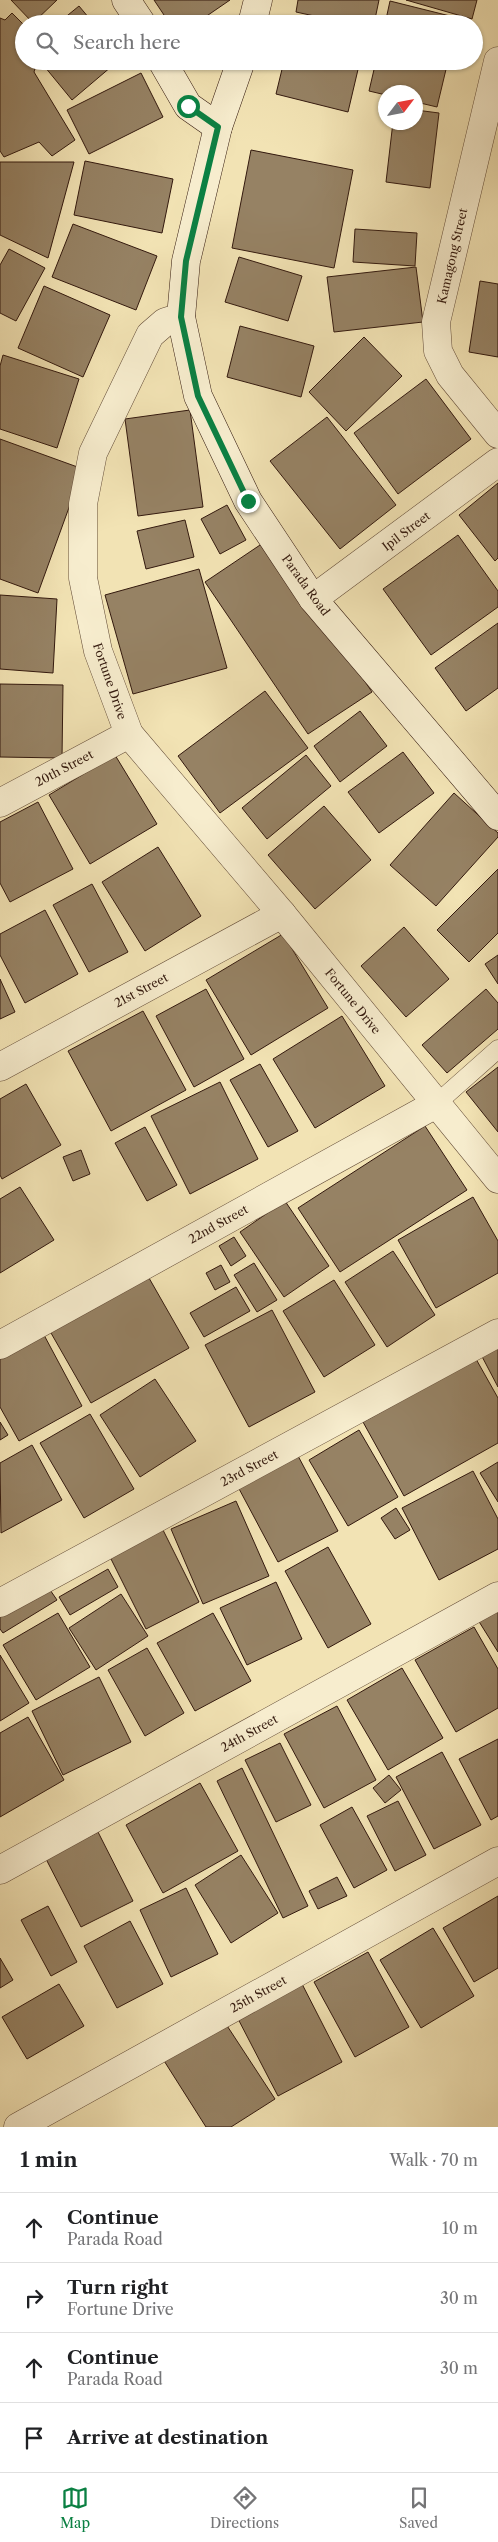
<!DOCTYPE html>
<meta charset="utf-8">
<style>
body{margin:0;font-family:"Libre Caslon Text",serif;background:#f6f6f6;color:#202124}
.compass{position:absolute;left:378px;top:85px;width:45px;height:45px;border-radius:50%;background:#fff;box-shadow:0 1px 4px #0004;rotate:58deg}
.stop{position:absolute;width:15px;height:15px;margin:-11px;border:4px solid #0b8043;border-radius:50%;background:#fff}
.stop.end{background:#0b8043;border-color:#fff;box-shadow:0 1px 5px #0008}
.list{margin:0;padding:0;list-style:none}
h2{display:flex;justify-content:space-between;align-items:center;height:65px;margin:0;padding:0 20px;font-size:21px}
h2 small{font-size:16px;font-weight:400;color:#757577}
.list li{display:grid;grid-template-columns:32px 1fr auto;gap:15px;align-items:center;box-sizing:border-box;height:70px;padding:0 20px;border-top:1px solid #e0e0e0}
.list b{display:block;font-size:19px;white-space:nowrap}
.list p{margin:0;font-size:16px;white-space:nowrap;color:#757577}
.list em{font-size:16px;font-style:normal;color:#757577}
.icon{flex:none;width:28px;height:28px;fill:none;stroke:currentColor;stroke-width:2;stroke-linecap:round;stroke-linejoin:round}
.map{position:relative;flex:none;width:498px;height:2127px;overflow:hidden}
.search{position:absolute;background:#fff;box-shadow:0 1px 4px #0004;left:15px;right:15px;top:15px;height:55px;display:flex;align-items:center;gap:12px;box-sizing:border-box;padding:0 18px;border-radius:28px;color:#757577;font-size:19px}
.sheet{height:345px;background:#fff}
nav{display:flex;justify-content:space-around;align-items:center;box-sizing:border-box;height:70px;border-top:1px solid #e0e0e0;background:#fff;font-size:14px;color:#757577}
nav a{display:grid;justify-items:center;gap:2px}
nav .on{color:#0b8043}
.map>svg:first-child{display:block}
</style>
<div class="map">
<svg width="498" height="2127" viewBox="0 0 498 2127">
<rect width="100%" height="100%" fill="#f2e3b4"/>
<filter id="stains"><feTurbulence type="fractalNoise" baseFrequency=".004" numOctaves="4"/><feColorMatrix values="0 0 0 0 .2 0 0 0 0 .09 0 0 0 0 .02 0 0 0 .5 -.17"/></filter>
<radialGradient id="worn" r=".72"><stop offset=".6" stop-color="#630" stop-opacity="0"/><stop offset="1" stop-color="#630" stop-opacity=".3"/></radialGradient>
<!-- building -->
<g fill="#968264" stroke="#33190e">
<polygon points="11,0 57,0 33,23"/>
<polygon points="154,0 230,0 195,24 170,24"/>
<polygon points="298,0 379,0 374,24 351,24 296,12"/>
<polygon points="406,0 477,0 472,19"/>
<polygon points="390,1 458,18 456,24 385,24"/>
<polygon points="79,6 94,24 57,24"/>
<polygon points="12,13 24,25 24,61 33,61 36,65 34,72 75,140 52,156 39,142 4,157 0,151 0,18 5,20"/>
<polygon points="294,19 315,24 293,24"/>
<polygon points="40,61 118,61 72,100"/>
<polygon points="284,61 360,61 348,112 276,94"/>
<polygon points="376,61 448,61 437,107 416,102 416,92 386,92 386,95 369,91"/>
<polygon points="141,73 163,117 89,154 67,110"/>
<polygon points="416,110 439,113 430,188 386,182 393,122 416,122"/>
<polygon points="251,150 353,170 334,268 232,248"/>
<polygon points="85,161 173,179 162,233 74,215"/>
<polygon points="0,162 74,162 48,258 0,235"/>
<polygon points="73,224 157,256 136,310 52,277"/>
<polygon points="355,229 417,233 415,266 353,262"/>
<polygon points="9,249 45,268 16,321 0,313 0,265"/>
<polygon points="239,257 302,276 288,321 225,302"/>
<polygon points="416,267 423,322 334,332 327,277"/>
<polygon points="480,281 498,284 498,357 469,352"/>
<polygon points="44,286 110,315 83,377 18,348"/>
<polygon points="240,326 314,346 301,397 227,377"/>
<polygon points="364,337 402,376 346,431 309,392"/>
<polygon points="3,355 79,379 57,448 0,429 0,366"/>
<polygon points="426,379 471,439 398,494 354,433"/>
<polygon points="190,410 203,507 138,516 125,419"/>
<polygon points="327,417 396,505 340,549 270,461"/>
<polygon points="0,439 83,469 38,593 0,579"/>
<polygon points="498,483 498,558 495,561 459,515"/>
<polygon points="227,505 246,540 220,554 201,519"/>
<polygon points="185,520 194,557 146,569 137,531"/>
<polygon points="458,535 498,591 498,607 431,655 383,589"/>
<polygon points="269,539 372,692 308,734 205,582"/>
<polygon points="199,569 227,668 133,694 105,595"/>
<polygon points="0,595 57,599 53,673 0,669"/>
<polygon points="498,623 498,688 466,711 435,668"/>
<polygon points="0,684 63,685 62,758 0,757"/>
<polygon points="265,691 308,748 220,813 178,756"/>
<polygon points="360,711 387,746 340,782 314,746"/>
<polygon points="403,752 434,793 379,833 348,792"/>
<polygon points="115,755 157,824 90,864 49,795"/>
<polygon points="306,755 331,786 267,839 242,808"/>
<polygon points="454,793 498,833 498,837 436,906 390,865"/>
<polygon points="38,802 73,869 10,902 0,883 0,822"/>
<polygon points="324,806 371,860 315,909 268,855"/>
<polygon points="158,847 201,916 145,951 102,882"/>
<polygon points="498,869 498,933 469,962 437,930"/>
<polygon points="92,884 128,952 89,972 53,905"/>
<polygon points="45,910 78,974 25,1003 0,955 0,934"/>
<polygon points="404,927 449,979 406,1017 361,966"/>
<polygon points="283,934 328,1008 251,1055 206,980"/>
<polygon points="498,955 498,984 485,964"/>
<polygon points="0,979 15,1012 0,1019"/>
<polygon points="206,989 244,1059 194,1087 156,1016"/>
<polygon points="486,989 498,1003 498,1029 447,1073 422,1045"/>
<polygon points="143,1011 186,1090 111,1131 68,1051"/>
<polygon points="342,1016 385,1086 315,1128 273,1059"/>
<polygon points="260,1064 298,1131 268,1147 230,1080"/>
<polygon points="498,1067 498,1132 466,1092"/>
<polygon points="220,1082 258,1159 190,1194 151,1116"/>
<polygon points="26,1084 61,1145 2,1179 0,1175 0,1099"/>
<polygon points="425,1126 467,1190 340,1272 298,1208"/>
<polygon points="145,1127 177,1185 147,1201 115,1143"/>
<polygon points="81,1150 90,1174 73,1181 63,1157"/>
<polygon points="20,1187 54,1240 0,1273 0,1199"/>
<polygon points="473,1197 498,1241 498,1273 436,1308 398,1240"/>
<polygon points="285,1201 329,1266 284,1297 240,1232"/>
<polygon points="234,1237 246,1256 231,1266 219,1246"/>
<polygon points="393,1251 435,1315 387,1347 345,1282"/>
<polygon points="254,1263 277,1300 257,1312 234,1275"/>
<polygon points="221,1265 230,1282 215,1290 206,1273"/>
<polygon points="145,1271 189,1348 91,1403 47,1326"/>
<polygon points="334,1280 375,1345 324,1377 283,1311"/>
<polygon points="236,1287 250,1311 204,1337 190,1313"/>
<polygon points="272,1310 315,1392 249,1427 205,1345"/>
<polygon points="44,1335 82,1406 19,1441 0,1407 0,1359"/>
<polygon points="498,1336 498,1387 477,1347"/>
<polygon points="476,1359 498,1398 498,1443 404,1496 363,1422"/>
<polygon points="155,1379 196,1441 140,1477 100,1415"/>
<polygon points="90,1414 134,1489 84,1518 40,1443"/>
<polygon points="0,1422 8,1435 0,1440"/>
<polygon points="359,1430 398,1497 348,1526 309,1460"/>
<polygon points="32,1445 62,1500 1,1533 0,1463"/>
<polygon points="297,1454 338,1531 278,1562 237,1485"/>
<polygon points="498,1462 498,1502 480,1473"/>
<polygon points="473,1471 498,1519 498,1549 439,1580 402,1508"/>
<polygon points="236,1501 269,1576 203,1604 171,1529"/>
<polygon points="396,1508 410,1530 395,1539 381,1518"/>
<polygon points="160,1524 199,1602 146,1629 107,1551"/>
<polygon points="328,1547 371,1624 328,1648 285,1571"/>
<polygon points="108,1569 118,1587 70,1615 59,1597"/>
<polygon points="276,1582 302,1639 247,1665 220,1608"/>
<polygon points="46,1584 57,1600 3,1633 0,1629 0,1612"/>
<polygon points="121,1594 148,1636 96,1670 69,1628"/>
<polygon points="498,1608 498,1652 478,1620"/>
<polygon points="58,1613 90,1667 36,1700 3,1645"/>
<polygon points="213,1613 251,1681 195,1711 157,1643"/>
<polygon points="474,1627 498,1669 498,1708 456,1732 415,1660"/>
<polygon points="147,1648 184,1713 145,1736 108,1670"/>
<polygon points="0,1655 29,1703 0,1721"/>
<polygon points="402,1668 443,1738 388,1770 347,1700"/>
<polygon points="99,1677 131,1742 63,1775 32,1711"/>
<polygon points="337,1706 376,1780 324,1808 284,1734"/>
<polygon points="28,1717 64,1780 0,1817 0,1733"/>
<polygon points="498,1739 498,1816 491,1820 459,1759"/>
<polygon points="280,1743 311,1805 276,1822 245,1760"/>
<polygon points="442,1752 481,1825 434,1849 396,1777"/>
<polygon points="242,1768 308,1906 283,1918 217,1781"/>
<polygon points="389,1775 401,1790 385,1803 373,1788"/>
<polygon points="200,1783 238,1851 163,1893 126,1825"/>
<polygon points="398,1801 426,1855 395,1871 367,1816"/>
<polygon points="352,1807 387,1870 354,1888 320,1825"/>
<polygon points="98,1832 133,1901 81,1927 46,1859"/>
<polygon points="241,1855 278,1913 231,1943 195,1885"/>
<polygon points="337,1877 347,1896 318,1909 309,1891"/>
<polygon points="186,1888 218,1954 171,1977 140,1910"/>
<polygon points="498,1896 498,1968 474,1982 443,1928"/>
<polygon points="48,1906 77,1962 51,1976 21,1920"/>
<polygon points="130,1921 163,1984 117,2008 84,1946"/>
<polygon points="433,1928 474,1996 421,2028 380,1960"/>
<polygon points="368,1952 409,2027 355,2057 314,1982"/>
<polygon points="0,1958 13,1980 0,1988"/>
<polygon points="300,1980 342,2062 278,2096 235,2013"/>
<polygon points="59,1984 84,2026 27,2059 2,2017"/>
<polygon points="222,2018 275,2099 231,2127 206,2127 161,2056"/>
</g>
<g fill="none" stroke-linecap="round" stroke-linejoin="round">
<defs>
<polyline id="lane" points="436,1104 498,1049"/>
<g id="street">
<polyline points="498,61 436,322 438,351 450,375 498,434"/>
<polyline points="181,317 165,322 150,335 93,453 83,504 83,578 98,651 129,734 282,914 498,1179"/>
<polyline points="313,599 498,462"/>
<polyline points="0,803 129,734"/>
<polyline points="0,1067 282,914"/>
<polyline points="0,1345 436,1104"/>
<polyline points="0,1603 498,1333"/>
<polyline points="0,1870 498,1596"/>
<polyline points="18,2127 498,1861"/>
</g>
<g id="secondary">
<polyline points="126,0 142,24"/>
<polyline points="252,24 258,0"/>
<polyline points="162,61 188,106 218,127"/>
<polyline points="241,61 218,127 186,261 181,317 198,396 248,501 313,599 498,816"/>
</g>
</defs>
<!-- lane casing -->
<use href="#lane" stroke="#634c38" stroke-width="19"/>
<!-- street casing -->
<use href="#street" stroke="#634c38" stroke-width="29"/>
<!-- secondary casing -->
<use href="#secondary" stroke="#33190e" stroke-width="29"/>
<!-- lane -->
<use href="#lane" stroke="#f7edce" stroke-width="18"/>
<!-- street -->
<use href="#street" stroke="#f7edce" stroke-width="28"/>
<!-- secondary -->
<use href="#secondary" stroke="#f7edce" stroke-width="28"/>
</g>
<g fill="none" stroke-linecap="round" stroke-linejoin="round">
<!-- route -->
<polyline stroke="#0b8043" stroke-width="6" points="188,106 218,127 186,261 181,317 198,396 248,501"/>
</g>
<g text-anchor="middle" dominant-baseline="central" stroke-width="4.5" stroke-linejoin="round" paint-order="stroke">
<!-- street labels -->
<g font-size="12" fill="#33190e" stroke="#f7edce">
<text transform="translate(452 256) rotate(-77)">Kamagong Street</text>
<text transform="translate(406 531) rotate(-37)">Ipil Street</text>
<text transform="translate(306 585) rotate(54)">Parada Road</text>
<text transform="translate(110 681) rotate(71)">Fortune Drive</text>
<text transform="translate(64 768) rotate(-28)">20th Street</text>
<text transform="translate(141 990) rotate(-28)">21st Street</text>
<text transform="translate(353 1001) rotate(51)">Fortune Drive</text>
<text transform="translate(218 1224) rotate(-29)">22nd Street</text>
<text transform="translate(249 1468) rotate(-28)">23rd Street</text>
<text transform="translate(249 1733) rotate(-29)">24th Street</text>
<text transform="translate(258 1994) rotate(-29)">25th Street</text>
</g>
</g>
<rect width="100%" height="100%" filter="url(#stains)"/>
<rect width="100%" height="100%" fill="url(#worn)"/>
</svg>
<svg class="compass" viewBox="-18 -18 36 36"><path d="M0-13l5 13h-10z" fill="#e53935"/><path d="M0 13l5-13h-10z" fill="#757577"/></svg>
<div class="stop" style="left:188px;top:106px"></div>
<div class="stop end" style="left:248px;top:501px"></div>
<div class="search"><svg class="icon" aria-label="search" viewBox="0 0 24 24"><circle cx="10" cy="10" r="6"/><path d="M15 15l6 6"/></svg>Search here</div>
</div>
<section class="sheet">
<h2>1 min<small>Walk · 70 m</small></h2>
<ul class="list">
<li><svg class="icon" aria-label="ahead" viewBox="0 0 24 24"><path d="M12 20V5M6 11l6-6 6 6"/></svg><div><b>Continue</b><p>Parada Road</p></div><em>10 m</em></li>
<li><svg class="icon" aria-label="right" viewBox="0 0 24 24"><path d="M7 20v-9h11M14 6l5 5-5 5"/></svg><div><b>Turn right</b><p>Fortune Drive</p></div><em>30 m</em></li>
<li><svg class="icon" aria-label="ahead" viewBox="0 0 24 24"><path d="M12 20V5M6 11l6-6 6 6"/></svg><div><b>Continue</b><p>Parada Road</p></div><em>30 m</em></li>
<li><svg class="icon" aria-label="arrive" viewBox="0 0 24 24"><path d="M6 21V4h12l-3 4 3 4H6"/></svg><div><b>Arrive at destination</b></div></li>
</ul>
</section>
<nav>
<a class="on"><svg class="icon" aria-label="map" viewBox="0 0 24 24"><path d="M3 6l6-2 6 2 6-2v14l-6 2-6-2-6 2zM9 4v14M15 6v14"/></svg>Map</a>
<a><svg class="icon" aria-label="directions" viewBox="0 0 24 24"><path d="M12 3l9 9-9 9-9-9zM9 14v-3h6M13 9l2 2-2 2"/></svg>Directions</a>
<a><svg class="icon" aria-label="saved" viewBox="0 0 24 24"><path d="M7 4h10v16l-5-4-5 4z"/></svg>Saved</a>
</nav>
